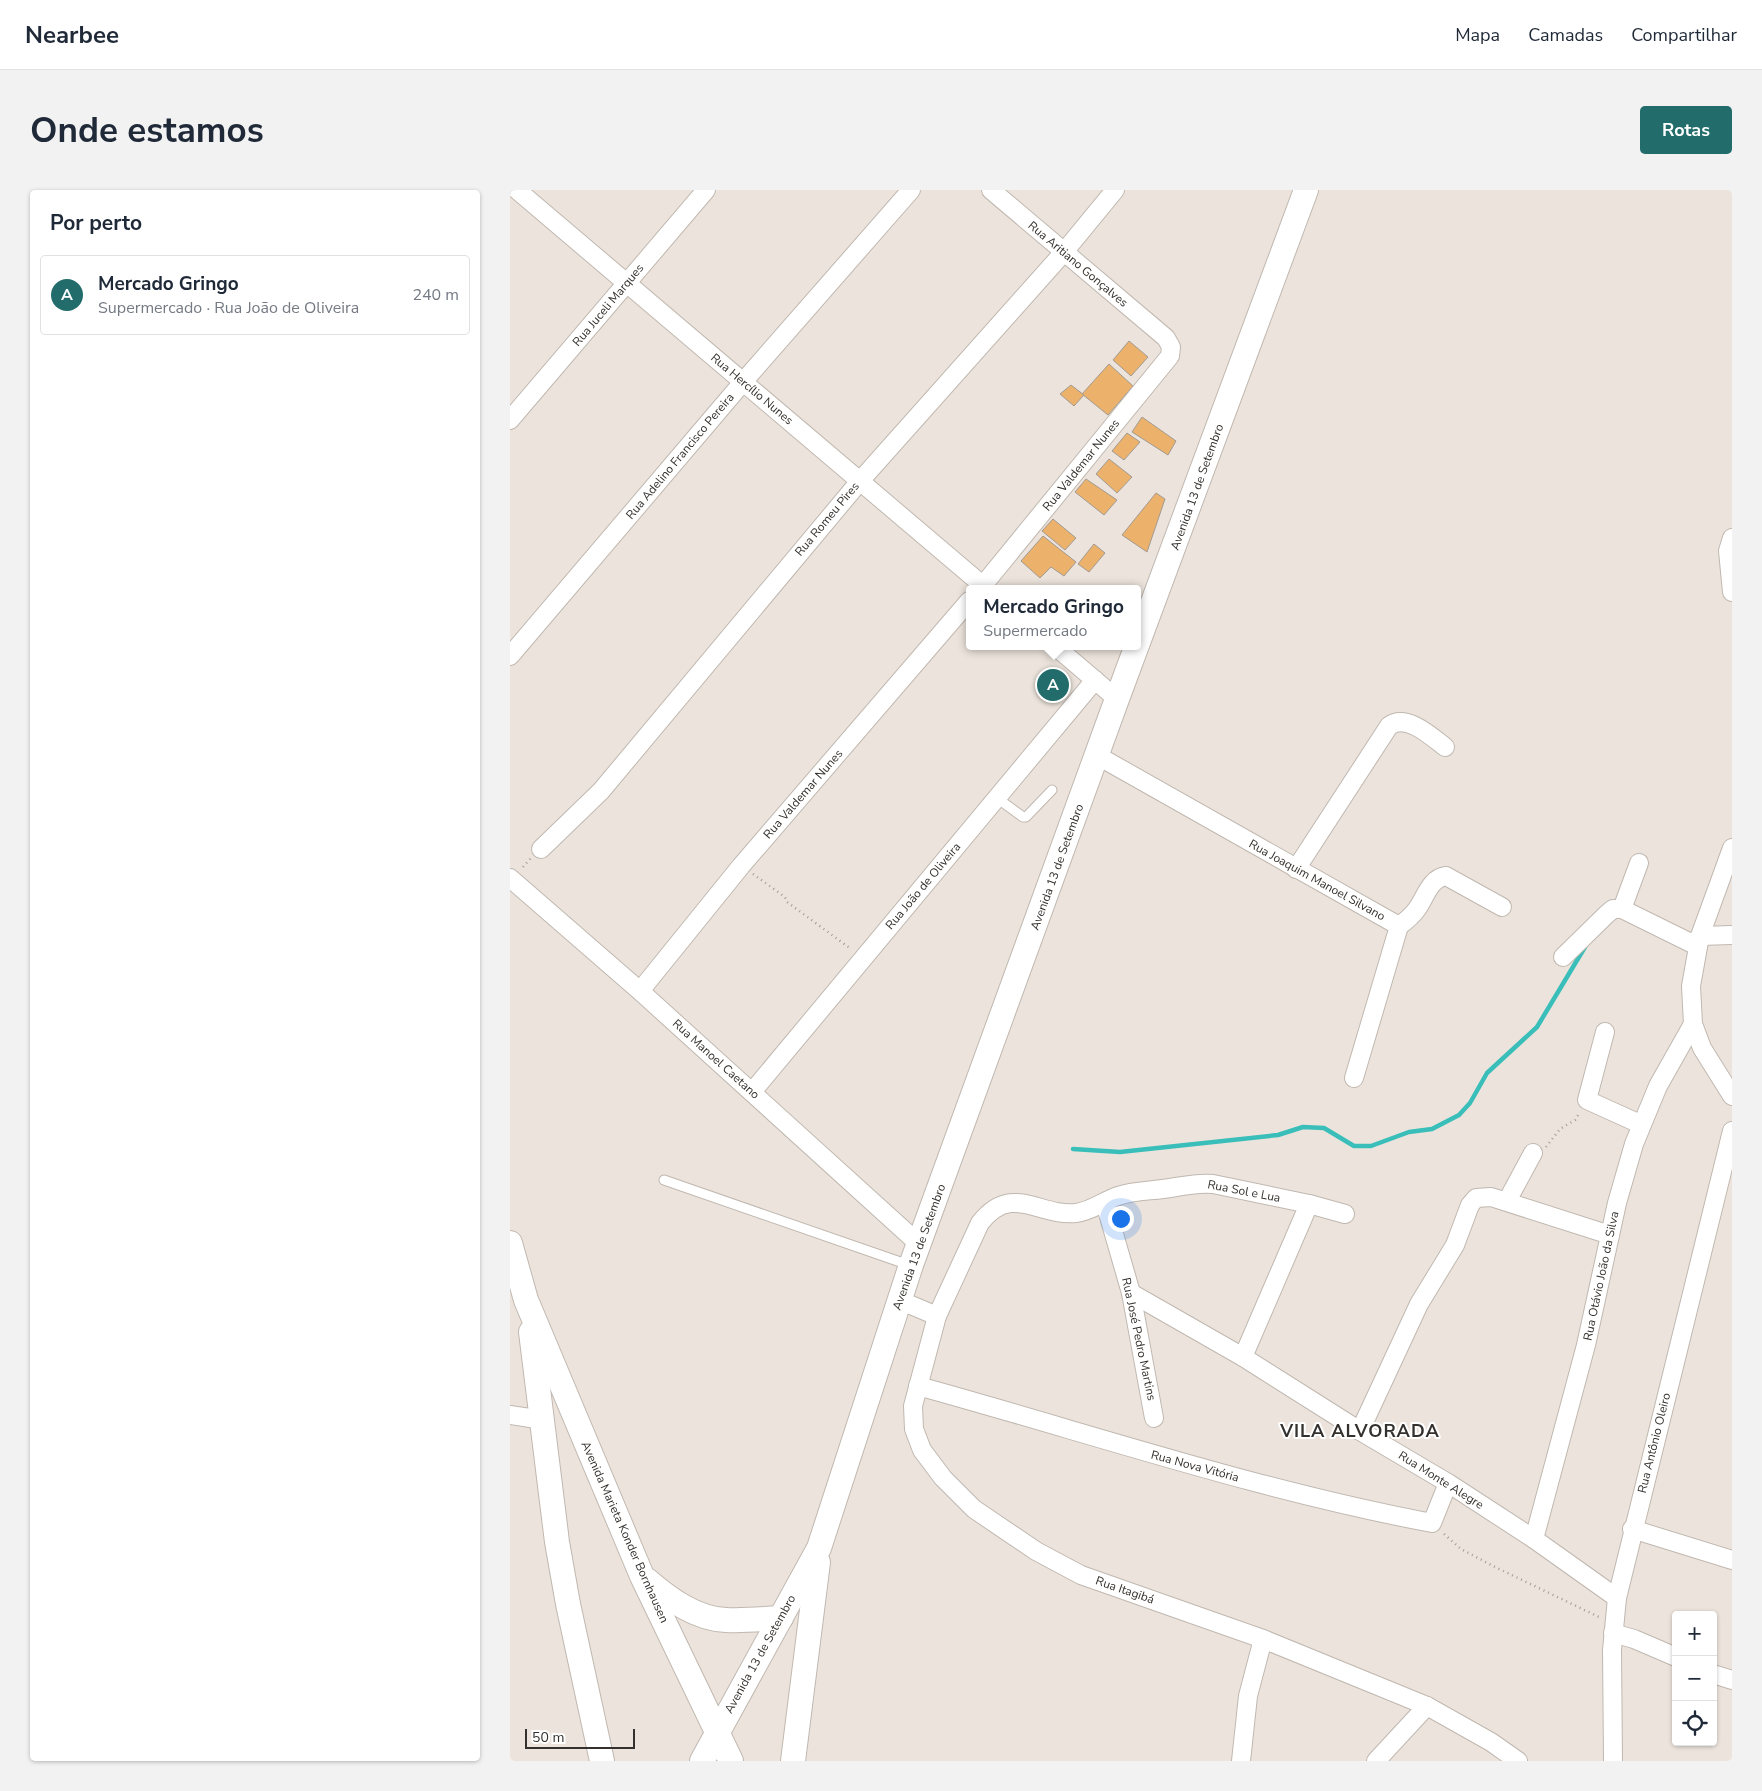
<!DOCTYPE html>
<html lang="pt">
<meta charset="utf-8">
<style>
body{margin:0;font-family:"Nunito Sans",sans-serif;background:#f2f2f3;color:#1f2937}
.controls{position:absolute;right:15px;bottom:15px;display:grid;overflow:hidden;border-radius:5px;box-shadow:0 1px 4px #0004}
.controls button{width:45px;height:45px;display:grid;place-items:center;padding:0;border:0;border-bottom:1px solid #e0e1e3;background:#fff;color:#1f2937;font:25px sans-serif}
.scale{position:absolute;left:15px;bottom:12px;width:110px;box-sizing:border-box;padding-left:5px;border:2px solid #33302d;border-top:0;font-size:14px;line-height:18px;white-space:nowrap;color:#33302d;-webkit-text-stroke:4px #fff;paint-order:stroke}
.you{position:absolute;left:610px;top:1028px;width:18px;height:18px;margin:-12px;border:4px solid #fff;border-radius:50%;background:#1a73e8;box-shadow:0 0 0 8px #1a73e833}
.badge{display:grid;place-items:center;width:32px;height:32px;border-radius:50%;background:#226d6b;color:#fff;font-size:16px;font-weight:700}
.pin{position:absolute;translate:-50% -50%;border:2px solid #fff;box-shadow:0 1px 5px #0006}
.popup{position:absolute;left:456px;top:395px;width:175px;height:65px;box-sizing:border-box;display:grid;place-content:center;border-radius:5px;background:#fff;filter:drop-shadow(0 1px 4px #0005);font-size:16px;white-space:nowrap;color:#747a83}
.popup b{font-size:19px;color:#1f2937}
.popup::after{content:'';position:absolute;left:50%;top:100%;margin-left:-10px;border:10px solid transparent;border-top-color:#fff}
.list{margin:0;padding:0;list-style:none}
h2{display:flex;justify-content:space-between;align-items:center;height:65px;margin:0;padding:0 20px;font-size:21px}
h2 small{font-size:16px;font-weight:400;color:#747a83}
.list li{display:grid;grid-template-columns:32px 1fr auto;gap:15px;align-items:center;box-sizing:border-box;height:80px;margin:0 10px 10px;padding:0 10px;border:1px solid #e0e1e3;border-radius:5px}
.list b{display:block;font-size:19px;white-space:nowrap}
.list p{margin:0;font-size:16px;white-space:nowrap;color:#747a83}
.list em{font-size:16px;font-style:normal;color:#747a83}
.icon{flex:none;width:28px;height:28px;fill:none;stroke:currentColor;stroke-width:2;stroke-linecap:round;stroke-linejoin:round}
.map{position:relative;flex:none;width:1222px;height:1571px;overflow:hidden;border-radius:5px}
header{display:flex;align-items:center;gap:30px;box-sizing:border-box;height:70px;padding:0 25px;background:#fff;border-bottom:1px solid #e0e1e3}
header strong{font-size:24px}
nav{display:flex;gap:28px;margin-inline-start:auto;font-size:18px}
.intro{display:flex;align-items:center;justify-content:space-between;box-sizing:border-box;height:120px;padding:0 30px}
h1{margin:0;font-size:35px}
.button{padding:12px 22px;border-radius:5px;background:#226d6b;color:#fff;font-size:18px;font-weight:700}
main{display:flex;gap:30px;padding:0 30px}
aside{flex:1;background:#fff;border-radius:5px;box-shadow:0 1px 4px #0004}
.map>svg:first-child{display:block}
</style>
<header>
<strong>Nearbee</strong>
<nav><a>Mapa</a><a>Camadas</a><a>Compartilhar</a></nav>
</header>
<div class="intro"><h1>Onde estamos</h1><a class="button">Rotas</a></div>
<main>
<aside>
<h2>Por perto<small></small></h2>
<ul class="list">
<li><span class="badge">A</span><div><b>Mercado Gringo</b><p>Supermercado · Rua João de Oliveira</p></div><em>240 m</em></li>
</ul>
</aside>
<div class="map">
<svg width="1222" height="1571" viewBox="0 0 1222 1571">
<rect width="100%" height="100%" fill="#ece4dc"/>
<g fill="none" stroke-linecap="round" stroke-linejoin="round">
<!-- stream -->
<polyline stroke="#39beba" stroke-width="4.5" points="563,959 610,962 768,945 793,937 814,938 844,956 861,956 899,942 922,939 949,925 960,913 977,883 1027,837 1075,757"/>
</g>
<!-- building -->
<g fill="#ecb26b" stroke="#a19a92">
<polygon points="619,151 638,167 621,186 603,170"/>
<polygon points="599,174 623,196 598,225 572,204"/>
<polygon points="561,195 574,205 564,216 550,204"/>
<polygon points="632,227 666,251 658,265 622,242"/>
<polygon points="617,243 630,252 614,270 602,261"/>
<polygon points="599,269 622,287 607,303 586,284"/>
<polygon points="576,289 607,310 594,325 565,302"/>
<polygon points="646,303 655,309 637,362 612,345"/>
<polygon points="543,329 566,348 555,360 532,341"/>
<polygon points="533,346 566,372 554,386 541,377 530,388 511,371"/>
<polygon points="584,354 595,363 579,382 568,374"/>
</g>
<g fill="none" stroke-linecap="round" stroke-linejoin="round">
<defs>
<g id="service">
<polyline points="487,608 513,627 516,627 542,600"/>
<polyline points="154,990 399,1075"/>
</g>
<g id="minor">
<polyline points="7,0 477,399"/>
<polyline points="0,230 196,0"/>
<polyline points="1222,348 1218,361 1222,402"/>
<polyline points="470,399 660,166 661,157 656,148 481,0"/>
<polyline points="545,456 607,509"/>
<polyline points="0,466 233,192 401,0"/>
<polyline points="588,566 889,736 844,888"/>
<polyline points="1222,658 1190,746 1181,796 1183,834 1192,858 1222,906"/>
<polyline points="31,659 91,601 350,291 554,62 605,0"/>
<path d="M786,679L879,536C896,523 921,546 935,557"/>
<polyline points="0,688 130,801 409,1054"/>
<polyline points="1112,719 1129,673"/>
<path d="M889,736C896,731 902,726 907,719C915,708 920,688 936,686L992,717"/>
<polyline points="1190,746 1222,745"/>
<polyline points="1053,767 1097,724 1103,719 1112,719 1187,756"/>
<polyline points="130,801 231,676 459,411"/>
<polyline points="1095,842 1077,910 1130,934"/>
<polyline points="242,902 585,490"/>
<polyline points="997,1011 1023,963"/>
<polyline points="595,1013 621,1103 644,1228"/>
<polyline points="799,1014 835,1024"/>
<polyline points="621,1103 733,1167 850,1241 938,1293 1024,1349 1107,1408"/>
<polyline points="389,1110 427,1126 403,1216 404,1239 412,1260 433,1288 464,1319 526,1361 571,1385 753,1449 917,1516 981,1552 1008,1571"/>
<path d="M427,1126L470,1033C502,992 529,1027 566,1023C582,1021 593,1011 608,1006C622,1001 638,1001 653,999C671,997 685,992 703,994L799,1014L733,1167"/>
<path d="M408,1196C579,1243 747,1300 922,1333L938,1293"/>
<polyline points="0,1225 33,1230"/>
<polyline points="850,1241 909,1114 945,1055 960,1015 966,1008 981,1007 1100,1045"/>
<polyline points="1122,1339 1222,1370"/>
<polyline points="1024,1349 1076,1155 1107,1013 1124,954 1148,896 1183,834"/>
<polyline points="1103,1443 1124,1449 1166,1467"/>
<polyline points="1203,1484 1222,1490"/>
<polyline points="731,1571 738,1506 753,1449"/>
<polyline points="866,1571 917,1516"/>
<polyline points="1103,1571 1102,1460 1107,1408 1222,941"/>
</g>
<g id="secondary">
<polyline points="0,1053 16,1110 132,1386 221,1571"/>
<polyline points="21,1142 47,1352 58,1414 92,1571"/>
<path d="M137,1390C159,1409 186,1429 216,1430C234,1431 253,1429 271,1428"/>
<polyline points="192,1571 309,1358 401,1075 607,509 796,0"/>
<polyline points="283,1571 308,1372"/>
</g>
</defs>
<!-- service casing -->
<use href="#service" stroke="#c0b8b0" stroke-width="11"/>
<!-- minor casing -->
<use href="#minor" stroke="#c0b8b0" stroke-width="20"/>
<!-- secondary casing -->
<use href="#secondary" stroke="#c0b8b0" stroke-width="26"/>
<!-- path -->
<g stroke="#a39d97" stroke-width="2.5" stroke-dasharray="1 4" stroke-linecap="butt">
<polyline points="13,677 21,668"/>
<polyline points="243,684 275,707 277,712 341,759"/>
<polyline points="1036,957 1050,939 1065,930 1070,922"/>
<polyline points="934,1344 951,1359 983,1376 1089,1427"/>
</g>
<!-- service -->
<use href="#service" stroke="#fff" stroke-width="9"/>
<!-- minor -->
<use href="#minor" stroke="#fff" stroke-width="18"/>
<!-- secondary -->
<use href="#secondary" stroke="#fff" stroke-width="24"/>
</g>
<g text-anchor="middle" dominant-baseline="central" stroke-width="4" stroke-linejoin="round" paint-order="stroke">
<!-- street labels -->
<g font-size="12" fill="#33302d" stroke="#fff">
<text transform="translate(568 74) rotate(40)">Rua Aritiano Gonçalves</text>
<text transform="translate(98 115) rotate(-50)">Rua Juceli Marques</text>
<text transform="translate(242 199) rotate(40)">Rua Hercílio Nunes</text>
<text transform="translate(170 266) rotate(-50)">Rua Adelino Francisco Pereira</text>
<text transform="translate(571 275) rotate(-51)">Rua Valdemar Nunes</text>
<text transform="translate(687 297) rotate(-70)">Avenida 13 de Setembro</text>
<text transform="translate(317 329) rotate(-50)">Rua Romeu Pires</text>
<text transform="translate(293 604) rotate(-49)">Rua Valdemar Nunes</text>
<text transform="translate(547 677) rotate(-70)">Avenida 13 de Setembro</text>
<text transform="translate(807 690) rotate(29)">Rua Joaquim Manoel Silvano</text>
<text transform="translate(413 696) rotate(-50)">Rua João de Oliveira</text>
<text transform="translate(206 869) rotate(42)">Rua Manoel Caetano</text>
<text transform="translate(734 1001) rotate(11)">Rua Sol e Lua</text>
<text transform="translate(409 1057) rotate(-70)">Avenida 13 de Setembro</text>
<text transform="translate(1091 1086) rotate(-78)">Rua Otávio João da Silva</text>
<text transform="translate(629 1149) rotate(78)">Rua José Pedro Martins</text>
<text transform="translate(1144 1253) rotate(-76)">Rua Antônio Oleiro</text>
<text transform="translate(685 1276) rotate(15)">Rua Nova Vitória</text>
<text transform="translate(931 1290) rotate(32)">Rua Monte Alegre</text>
<text transform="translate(115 1342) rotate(66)">Avenida Marieta Konder Bornhausen</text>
<text transform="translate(615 1400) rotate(19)">Rua Itagibá</text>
<text transform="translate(250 1464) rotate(-61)">Avenida 13 de Setembro</text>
</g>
<!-- district labels -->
<g font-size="18" font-weight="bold" letter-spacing="1" fill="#33302d" stroke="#fff">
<text x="850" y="1241">VILA ALVORADA</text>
</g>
</g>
</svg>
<div class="controls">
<button>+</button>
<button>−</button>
<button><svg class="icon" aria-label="locate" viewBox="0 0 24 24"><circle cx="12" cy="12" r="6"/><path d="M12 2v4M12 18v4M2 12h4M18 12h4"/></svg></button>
</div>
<div class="scale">50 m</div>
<div class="you"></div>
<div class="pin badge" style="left:543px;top:495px">A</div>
<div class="popup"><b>Mercado Gringo</b>Supermercado</div>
</div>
</main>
